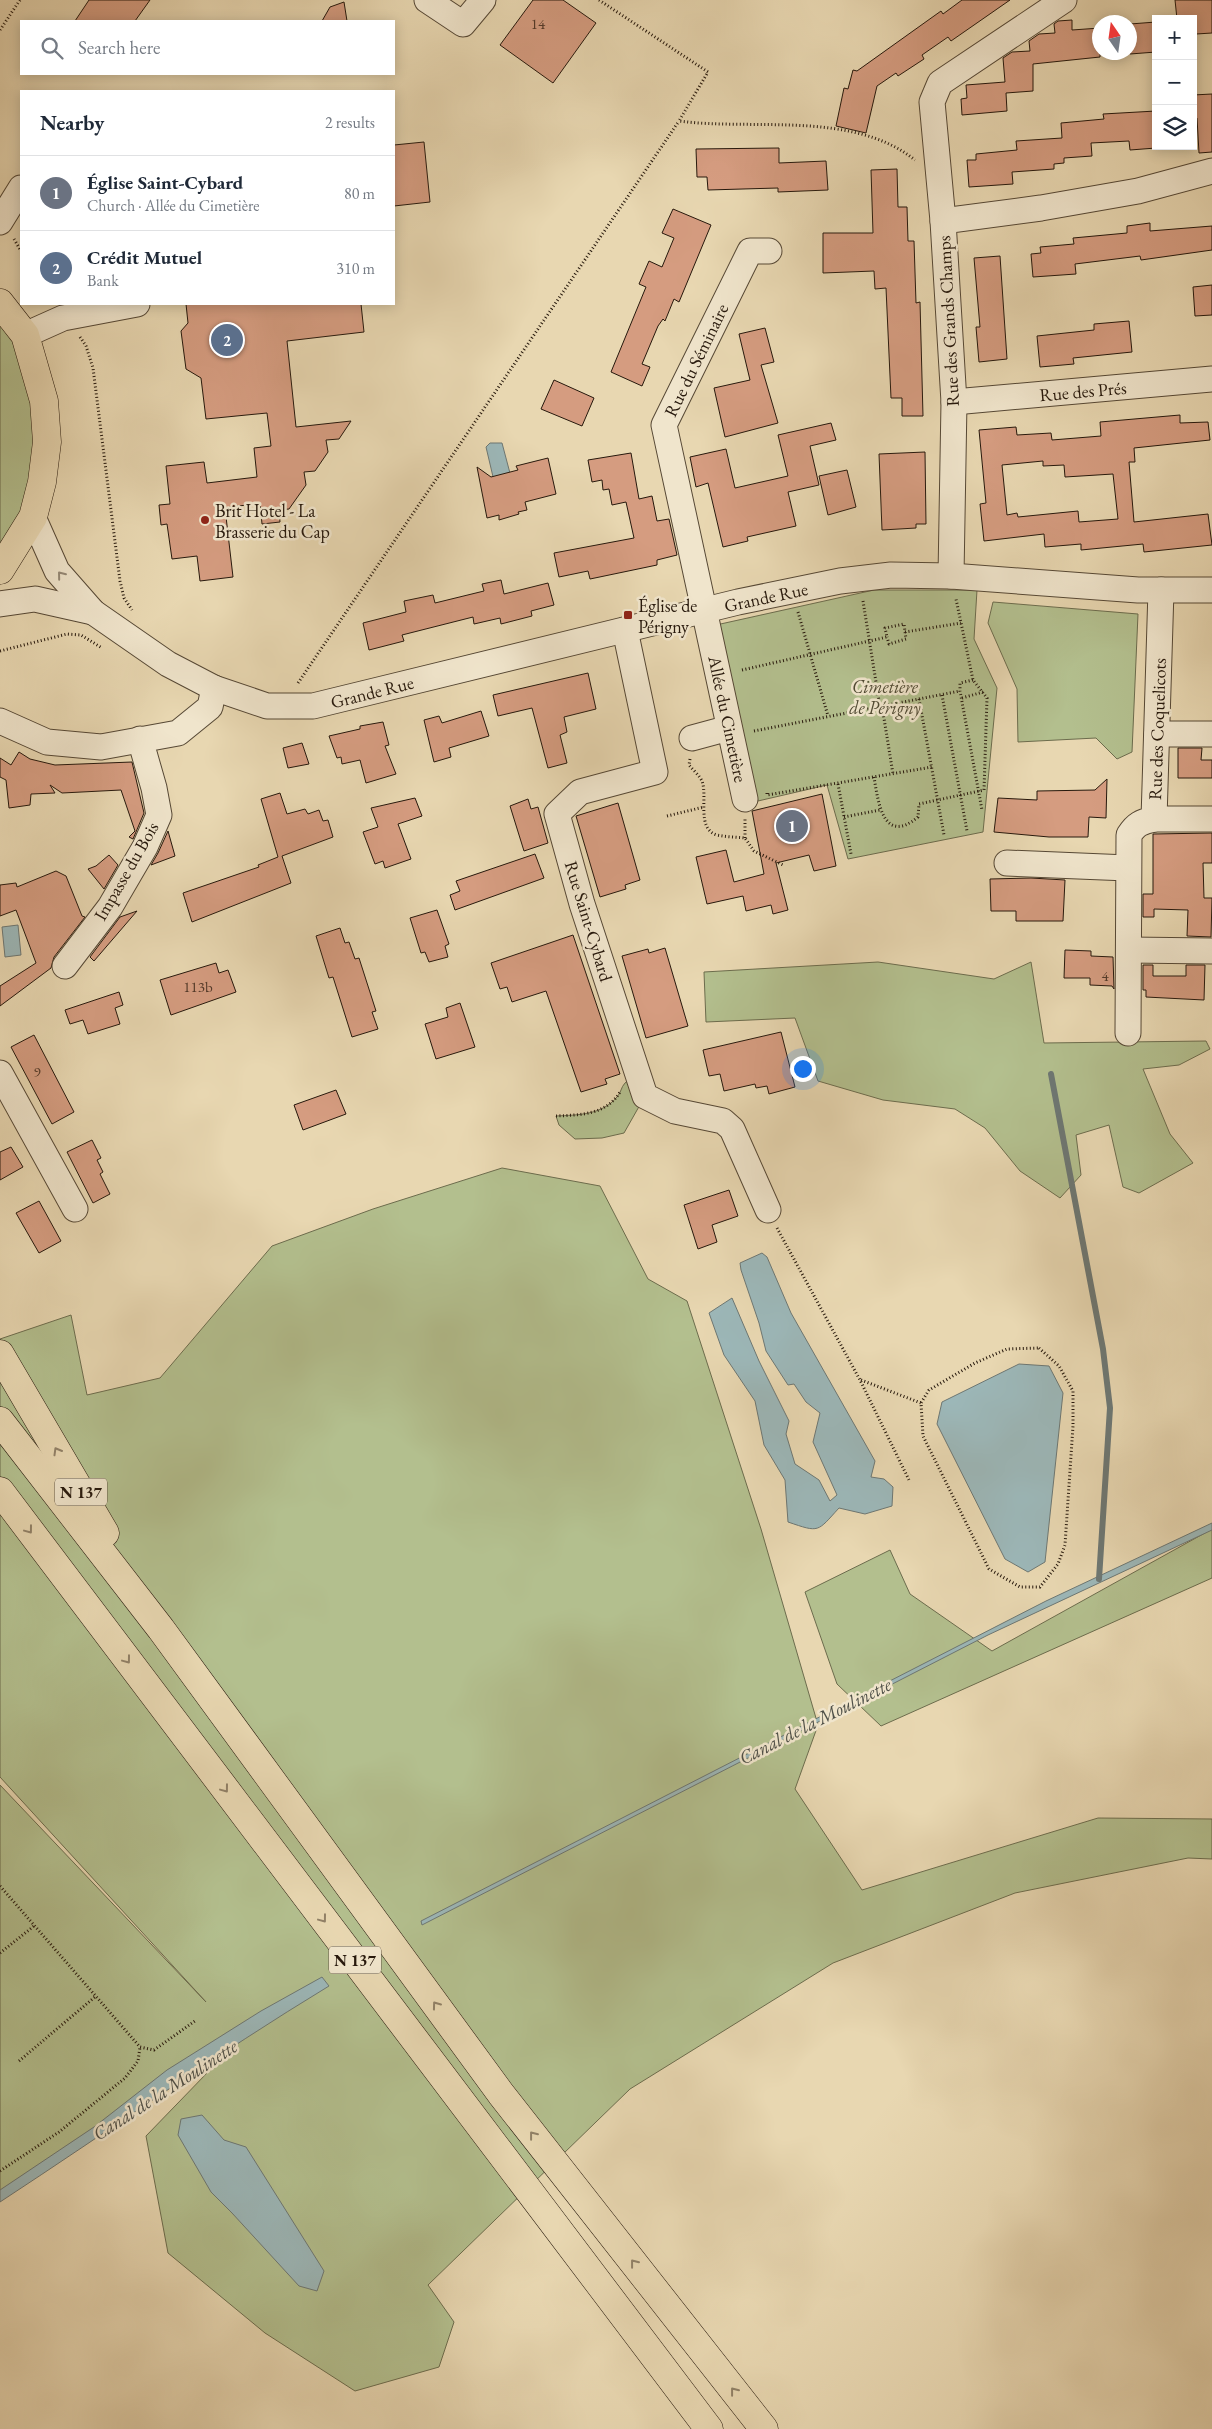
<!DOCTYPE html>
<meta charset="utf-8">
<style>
body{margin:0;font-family:"EB Garamond",serif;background:#f6f6f7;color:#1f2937}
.controls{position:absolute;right:15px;top:15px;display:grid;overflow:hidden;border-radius:0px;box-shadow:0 2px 12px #0003}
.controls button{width:45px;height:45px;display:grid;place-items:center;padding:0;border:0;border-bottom:1px solid #e0e1e3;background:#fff;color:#1f2937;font:25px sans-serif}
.compass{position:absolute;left:1092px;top:15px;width:45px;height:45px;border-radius:50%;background:#fff;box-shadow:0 2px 12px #0003;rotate:347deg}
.you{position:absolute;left:802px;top:1068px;width:18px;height:18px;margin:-12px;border:4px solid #fff;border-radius:50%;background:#1a73e8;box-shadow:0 0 0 8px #1a73e833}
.badge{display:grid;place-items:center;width:32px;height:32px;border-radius:50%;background:#db2777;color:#fff;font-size:16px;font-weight:700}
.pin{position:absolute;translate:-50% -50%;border:2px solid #fff;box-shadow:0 1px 5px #0006}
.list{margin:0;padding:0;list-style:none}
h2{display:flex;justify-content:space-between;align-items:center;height:65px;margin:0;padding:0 20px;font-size:21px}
h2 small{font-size:16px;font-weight:400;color:#747a83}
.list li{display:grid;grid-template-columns:32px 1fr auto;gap:15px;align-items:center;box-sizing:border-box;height:75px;padding:0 20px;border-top:1px solid #e0e1e3}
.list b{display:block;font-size:19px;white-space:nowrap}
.list p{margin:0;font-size:16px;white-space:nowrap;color:#747a83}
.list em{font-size:16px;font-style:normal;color:#747a83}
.icon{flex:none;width:28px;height:28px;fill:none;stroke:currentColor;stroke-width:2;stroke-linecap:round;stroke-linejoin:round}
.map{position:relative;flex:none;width:1212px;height:2429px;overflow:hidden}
.search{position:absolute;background:#fff;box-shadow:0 2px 12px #0003;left:20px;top:20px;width:375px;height:55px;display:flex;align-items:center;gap:12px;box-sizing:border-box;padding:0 18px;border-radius:0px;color:#747a83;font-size:19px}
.panel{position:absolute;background:#fff;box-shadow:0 2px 12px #0003;left:20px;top:90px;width:375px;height:215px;border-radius:0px}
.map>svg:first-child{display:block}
</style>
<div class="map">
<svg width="1212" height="2429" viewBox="0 0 1212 2429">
<rect width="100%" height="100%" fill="#e8d7b1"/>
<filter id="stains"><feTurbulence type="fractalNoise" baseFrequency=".004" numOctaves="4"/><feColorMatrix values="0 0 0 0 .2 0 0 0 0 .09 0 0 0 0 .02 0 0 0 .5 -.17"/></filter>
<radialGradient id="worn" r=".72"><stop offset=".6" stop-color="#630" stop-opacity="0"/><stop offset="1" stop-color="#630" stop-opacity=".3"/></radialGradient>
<!-- green -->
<g fill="#b3bf8e" stroke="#6c6c4d">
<polygon points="0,304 46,441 0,570"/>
<polygon points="874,590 977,590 974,639 997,688 983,832 848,859 827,785 758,801 716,625"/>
<polygon points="993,602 1138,614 1132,752 1117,759 1096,738 1018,742 1017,689 988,623"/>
<polygon points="878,962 994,979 1031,962 1044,1043 1206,1041 1210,1049 1179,1065 1143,1069 1170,1134 1193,1163 1139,1193 1123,1187 1109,1125 1076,1135 1081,1175 1060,1198 1020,1171 985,1128 955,1109 883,1100 818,1081 795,1018 706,1022 704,972"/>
<path d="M638,1075L645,1096L624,1133L602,1138L575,1139L559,1125L556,1116C578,1115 602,1115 617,1097C621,1093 621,1087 625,1083C628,1080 634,1077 638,1075Z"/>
<polygon points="502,1168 600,1186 648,1279 687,1301 761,1529 818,1725 795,1789 862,1890 1098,1818 1212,1819 1212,1859 1188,1858 1015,1893 833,1963 630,2089 428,2285 454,2322 439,2367 355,2391 265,2333 168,2253 146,2136 238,2041 0,2200 0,1785 206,2002 0,1777 0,1339 71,1315 87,1395 160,1378 272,1246 373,1209"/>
<polygon points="1212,1529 1212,1578 881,1726 837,1684 805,1592 890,1550 910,1594 992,1651"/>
</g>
<!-- water -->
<g fill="#9cb7b8" stroke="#6d7773">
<polygon points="490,443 502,443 511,477 494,481 486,447"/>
<polygon points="18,925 21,955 5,957 2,927"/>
<path d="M762,1253L767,1257L791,1313L875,1461L871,1477L884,1479L893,1487L892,1506L865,1514L839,1508C817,1532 820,1533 788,1522L785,1480L764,1445L755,1401L724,1355L709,1313L732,1298L759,1361L789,1421L786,1434L795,1464L819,1480L830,1501L837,1495L813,1442L820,1413L806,1402L794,1384L788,1385L766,1351L759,1323L741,1270L740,1263Z"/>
<polygon points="1019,1364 1049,1366 1063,1393 1045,1562 1028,1572 1005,1559 937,1424 942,1402"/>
<polygon points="1212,1523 1212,1530 988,1635 422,1925 421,1921 1046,1601"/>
<path d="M322,1977L329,1986C217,2054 110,2130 0,2202V2190L94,2127L167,2070L261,2011Z"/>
<polygon points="202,2115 224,2140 246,2147 324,2271 317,2291 299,2286 232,2213 211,2192 178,2135 181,2119"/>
</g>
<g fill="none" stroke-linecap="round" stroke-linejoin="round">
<!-- stream -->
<polyline stroke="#6d7773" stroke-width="6" points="1051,1074 1103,1349 1110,1408 1099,1579"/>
</g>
<!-- building -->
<g fill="#d59c80" stroke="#26180c" fill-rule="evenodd">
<polygon points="89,0 150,0 135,21 75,21"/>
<polygon points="533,0 563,0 596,23 553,83 500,45"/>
<polygon points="962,0 1010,0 951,41 948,37 922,55 924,59 898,76 896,73 877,86 866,133 836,126 844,88 848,89 853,70 857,71 941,11 943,14"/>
<polygon points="1175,0 1212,0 1212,33 1196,34 1196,22 1193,22 1193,19 1177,19"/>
<polygon points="344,2 347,21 322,21 330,7"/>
<polygon points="1072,20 1072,30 1100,28 1100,57 1033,64 1033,91 1006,93 1007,111 962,115 961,99 967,98 966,85 1005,82 1003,58 1012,52 1030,51 1029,41 1039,34 1055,33 1054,24 1058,21"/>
<polygon points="1156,22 1156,52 1130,54 1130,24"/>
<polygon points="1212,94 1212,152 1199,153 1197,118 1193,119 1193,95"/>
<polygon points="1156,111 1156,148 1130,150 1129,141 1091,143 1092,156 1064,158 1064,163 1054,164 1054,169 1012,172 1013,184 969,187 967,160 976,160 976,154 1017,150 1016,141 1062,138 1061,123 1104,119 1103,114"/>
<polygon points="424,142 430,202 394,206 394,145"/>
<polygon points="779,148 779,163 826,161 828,190 778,192 778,188 708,190 707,177 697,177 696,149"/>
<polygon points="897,169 898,207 907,207 908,241 914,241 916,303 920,302 923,416 902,416 902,398 891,398 886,288 875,289 874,271 823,273 823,233 873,233 871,170"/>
<polygon points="673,209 711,225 679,302 674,299 665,321 663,319 658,326 642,364 650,367 642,386 611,372 646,287 639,284 649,261 662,267 674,238 662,233"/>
<polygon points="1150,223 1150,231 1212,226 1212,250 1141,260 1140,256 1075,264 1076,274 1033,277 1031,254 1041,253 1040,247 1074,244 1073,238 1127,233 1127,226"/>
<polygon points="1000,256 1007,359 979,362 976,327 980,327 974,258"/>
<polygon points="1212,285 1212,315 1195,316 1193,287"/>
<polygon points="186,304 361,304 364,332 287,341 296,427 351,421 339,439 326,440 328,452 315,471 304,472 306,485 289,509 279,510 280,522 262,524 260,503 225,508 233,577 200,581 197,556 172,559 167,524 161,525 159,505 170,504 166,466 204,462 207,483 257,477 254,448 271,446 267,413 206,419 201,378 186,369 181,331 188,323"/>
<polygon points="1129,321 1132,352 1073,358 1074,364 1040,367 1037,336 1094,330 1094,324"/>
<polygon points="765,328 774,362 761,365 778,423 725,437 714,388 750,380 739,334"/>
<polygon points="554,380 594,398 582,426 541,409"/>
<path d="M1180,415V423L1208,422L1210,440L1134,448L1135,462H1129L1134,522L1208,514L1212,545L1144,552L1143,544L1081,550V544L1045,547L1044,534L984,541L980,504L986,503L979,430L1016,427L1017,435L1051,433L1052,440L1101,436L1100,422ZM1043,461V466L1064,465L1065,477L1113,474L1118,519L1079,522L1078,511L1018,517L1017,513L1007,515L1002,465Z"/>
<polygon points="831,423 836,440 810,446 819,485 788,492 796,526 747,537 748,541 723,547 708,483 696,487 690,457 726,449 735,488 788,476 778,435"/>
<polygon points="925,452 926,524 916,524 916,528 882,530 879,454"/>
<polygon points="631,453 639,499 652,496 657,521 669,519 677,555 657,560 657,565 590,579 588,571 559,577 554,553 634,538 626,502 612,505 609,489 603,490 602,480 592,482 588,460"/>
<polygon points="548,458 556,494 525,502 527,510 518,512 519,514 499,520 499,515 487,518 477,467 491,477 518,470 516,466"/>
<polygon points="847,470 856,507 828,515 819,476"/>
<polygon points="501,580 504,594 548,583 554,605 531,611 532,616 501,624 500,618 474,624 473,617 402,635 404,641 369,650 363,623 406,612 404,601 433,595 435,603 484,591 482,584"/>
<polygon points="588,673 596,709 564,717 567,732 560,735 567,763 548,768 532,708 498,716 493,695"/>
<polygon points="481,711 489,736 449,748 451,757 434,762 424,720 439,716 442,723"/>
<polygon points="383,722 389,745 385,746 396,774 366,783 360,760 342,764 341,757 337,758 329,736 360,729 360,726"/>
<polygon points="302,743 309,764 288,768 283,748"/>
<polygon points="1178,748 1202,748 1201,760 1212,760 1212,778 1178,778"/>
<polygon points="19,752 30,759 55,765 132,762 144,813 133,839 129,837 135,831 121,790 62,793 50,785 55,793 31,794 30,805 9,808 6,780 0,777 0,758 11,765"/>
<polygon points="1107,779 1106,818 1089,817 1088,837 1049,837 994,832 998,798 1037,800 1037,791 1095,790"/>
<polygon points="280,793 287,814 305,809 308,814 319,810 323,821 328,820 333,837 282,856 291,883 192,922 183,893 259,867 258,865 278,857 261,799"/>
<polygon points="822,794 836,866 814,871 809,855 776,863 788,910 773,914 771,905 746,911 743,896 707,904 696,857 726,850 734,882 764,874 752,811"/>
<polygon points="415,798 422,816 398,824 411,859 385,868 383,861 375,864 363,832 378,827 371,808"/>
<polygon points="528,799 531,809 538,807 548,843 524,851 510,806"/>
<polygon points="618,803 640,880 625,885 626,889 600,897 576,816"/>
<polygon points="168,831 175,856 151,865 158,853"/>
<polygon points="1212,833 1212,863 1203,863 1204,898 1212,898 1211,937 1187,936 1188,910 1154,909 1154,917 1143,917 1143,894 1153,894 1153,834"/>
<polygon points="535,854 544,878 455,910 450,895 460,891 456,881"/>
<polygon points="109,855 118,865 104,889 88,869 96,866"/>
<polygon points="56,871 66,876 82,916 85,917 54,957 51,968 0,1006 0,986 36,963 16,910 0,916 0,885 16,883 17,887"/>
<polygon points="1031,878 1065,880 1063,921 1016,921 1016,911 991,911 990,879"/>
<polygon points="437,910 449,944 445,946 448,957 429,962 425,952 421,953 410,918"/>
<polygon points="137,911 94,961 90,957 120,917"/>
<polygon points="340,928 345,943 349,942 355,959 359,958 376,1011 372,1012 378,1029 352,1037 333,977 329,978 316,936"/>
<polygon points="573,935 620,1074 605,1079 607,1084 581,1092 546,991 512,1002 507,987 500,989 491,963"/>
<polygon points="665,948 688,1026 646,1038 622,956 648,949 649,953"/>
<polygon points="1065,950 1091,951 1091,956 1113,957 1114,989 1112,986 1090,985 1090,978 1064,978"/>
<polygon points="216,963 219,973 228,970 236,992 171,1015 160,980"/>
<polygon points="1143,965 1153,965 1153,976 1186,976 1186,965 1205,965 1204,1000 1146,997 1146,990 1143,990"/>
<polygon points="119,992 123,1005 115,1008 120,1024 88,1034 83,1020 70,1024 65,1010"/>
<polygon points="460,1003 475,1047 436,1059 425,1024 448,1017 446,1008"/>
<polygon points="781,1032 795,1087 769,1094 767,1086 756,1088 755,1084 724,1091 720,1074 709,1076 703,1050"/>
<polygon points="34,1035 74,1112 52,1124 11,1047"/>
<polygon points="336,1090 346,1114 303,1130 294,1105"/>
<polygon points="92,1140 101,1158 97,1160 103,1172 100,1174 110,1194 93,1203 67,1152"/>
<polygon points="11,1147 23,1167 0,1180 0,1152"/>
<polygon points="729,1190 738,1216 712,1225 717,1242 698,1249 684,1205"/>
<polygon points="39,1201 61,1241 39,1253 16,1213"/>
</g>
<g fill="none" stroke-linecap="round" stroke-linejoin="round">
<defs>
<g id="minor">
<polyline points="427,0 463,24 483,0"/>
<polyline points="943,221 932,102 940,83 1064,0"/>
<polyline points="0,222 21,188"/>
<polyline points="25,335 63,318 137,304"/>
<polyline points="954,402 1212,379"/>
<polyline points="33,517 57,571 93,612 168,664 214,688 267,706 313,706 738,602 840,581 891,575 951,576 1138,590 1212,590"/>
<polyline points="951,576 954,402 943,221 1041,208 1138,191 1212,171"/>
<polyline points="0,604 35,599 93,612"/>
<polyline points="625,630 655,772 580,792 557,814 582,904 645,1096 675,1111 723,1121 732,1129 768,1210"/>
<polyline points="0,721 47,742 101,747 178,733 210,707 214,688"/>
<polyline points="1157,734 1212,734"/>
<polyline points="692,738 729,728"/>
<polyline points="745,799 664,425 750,251 769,251"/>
<polyline points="1154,819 1212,819"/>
<polyline points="1007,863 1128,868"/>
<polyline points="1129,950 1212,951"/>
<polyline points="65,966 110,907 145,847 159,815 154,788 140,739"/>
<path d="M1128,1033L1129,835C1136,824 1141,822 1154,819L1161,590"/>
<polyline points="0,1073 75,1209"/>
</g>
<polyline id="major" points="0,303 25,335 44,401 47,442 42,482 33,517 0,570"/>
<g id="highway">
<polyline points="0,1354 105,1533"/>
<polyline points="0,1421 161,1629 501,2094 764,2429"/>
<polyline points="0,1491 709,2429"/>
</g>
</defs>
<!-- minor casing -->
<use href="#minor" stroke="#564835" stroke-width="27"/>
<!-- major casing -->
<use href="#major" stroke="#26180c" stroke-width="29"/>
<!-- highway casing -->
<use href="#highway" stroke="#26180c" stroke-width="29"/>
<!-- path -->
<g stroke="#26180c" stroke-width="3" stroke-dasharray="1 2.5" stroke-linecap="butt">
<path d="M599,0L708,72L679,121C753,131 852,110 915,160"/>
<polyline points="0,30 20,0"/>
<polyline points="14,239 21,251"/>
<polyline points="80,337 86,346 93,368 120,581 124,598 132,610"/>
<polyline points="863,601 880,707"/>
<polyline points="798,612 828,716"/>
<polyline points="905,632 961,623"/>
<polyline points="0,651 67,634 81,635 102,648"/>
<polyline points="742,670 887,637 885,628 904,624 906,639 889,644 887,637"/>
<polyline points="973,680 960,683 960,691 982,810"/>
<polyline points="298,683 679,121"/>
<polyline points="942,695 967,831"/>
<polyline points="962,698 983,692"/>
<polyline points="919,699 944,835"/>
<polyline points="882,706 893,774"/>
<polyline points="754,731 960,691"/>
<path d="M690,759L689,765C693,770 699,775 702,781C708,796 696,829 717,835C726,837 736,837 745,838L754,851L783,865"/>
<path d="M874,777C878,801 883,846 918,817L919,804L984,790L987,698L973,680L956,599"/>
<polyline points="838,784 851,854"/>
<polyline points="767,793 767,795 932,767"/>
<polyline points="667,816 704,807"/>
<polyline points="844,817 880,810"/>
<polyline points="745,838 745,819"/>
<path d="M556,1116C580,1115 606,1115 620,1092"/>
<polyline points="777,1228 860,1380 909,1480"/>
<polygon points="1039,1348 1059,1366 1073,1391 1073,1426 1065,1545 1058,1564 1040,1587 1020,1587 989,1569 923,1436 921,1403 929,1390 975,1363 1007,1349"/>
<polyline points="861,1380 921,1403"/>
<polyline points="0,1886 140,2047 154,2050 195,2021"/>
<polyline points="0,1953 34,1926"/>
<polyline points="19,2061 96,1996"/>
<polyline points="0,2171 59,2132 125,2078 138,2061 140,2047"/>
</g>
<!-- minor -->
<use href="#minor" stroke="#f0e5cc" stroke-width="25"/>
<!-- major -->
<use href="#major" stroke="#e8d7b1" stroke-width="28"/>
<!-- highway -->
<use href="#highway" stroke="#e8d7b1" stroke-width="28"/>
</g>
<!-- one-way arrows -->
<defs><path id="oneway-chevron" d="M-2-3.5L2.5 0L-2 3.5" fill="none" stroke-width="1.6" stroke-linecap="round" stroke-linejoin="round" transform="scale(1.25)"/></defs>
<use stroke="#958976" href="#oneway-chevron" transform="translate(61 575) rotate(-129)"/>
<g stroke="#918167">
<use href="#oneway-chevron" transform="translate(57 1451) rotate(-120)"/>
<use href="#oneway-chevron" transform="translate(29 1530) rotate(53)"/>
<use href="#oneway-chevron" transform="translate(127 1660) rotate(53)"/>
<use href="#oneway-chevron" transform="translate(225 1789) rotate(53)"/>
<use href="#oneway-chevron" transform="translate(323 1919) rotate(53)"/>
<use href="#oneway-chevron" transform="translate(436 2005) rotate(-126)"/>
<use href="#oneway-chevron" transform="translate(533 2135) rotate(-128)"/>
<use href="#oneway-chevron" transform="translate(634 2263) rotate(-128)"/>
<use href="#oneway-chevron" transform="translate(734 2391) rotate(-128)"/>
</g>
<!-- markers -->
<g fill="#8f2418" stroke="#f0e5cc" stroke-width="2">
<circle cx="205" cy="520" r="5"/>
<rect x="623" y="610" width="10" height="10" rx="2.5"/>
</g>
<g text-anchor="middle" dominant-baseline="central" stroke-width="5" stroke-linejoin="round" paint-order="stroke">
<!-- number labels -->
<g font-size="15" fill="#523929">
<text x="538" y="23">14</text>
<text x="1105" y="975">4</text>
<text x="198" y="986">113b</text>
<text x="37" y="1071">9</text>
</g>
<!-- shield labels -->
<g fill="#f0e5cc" stroke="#635646" stroke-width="1">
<rect x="55" y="1478.5" width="52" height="27" rx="4"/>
<rect x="329" y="1946.5" width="52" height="27" rx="4"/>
</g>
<g font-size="16" font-weight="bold" fill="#26180c">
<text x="81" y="1492">N 137</text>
<text x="355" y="1960">N 137</text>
</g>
<!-- street labels -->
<g font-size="18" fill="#26180c" stroke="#f0e5cc">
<text transform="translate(948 321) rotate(-93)">Rue des Grands Champs</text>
<text transform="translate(696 360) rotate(-64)">Rue du Séminaire</text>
<text transform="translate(1083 391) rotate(-5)">Rue des Prés</text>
<text transform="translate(766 597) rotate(-12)">Grande Rue</text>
<text transform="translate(372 692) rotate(-14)">Grande Rue</text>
<text transform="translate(728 719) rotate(78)">Allée du Cimetière</text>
<text transform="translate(1157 729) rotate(-88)">Rue des Coquelicots</text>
<text transform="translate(126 871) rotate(-60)">Impasse du Bois</text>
<text transform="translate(589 921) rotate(73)">Rue Saint-Cybard</text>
</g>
<!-- poi labels -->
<g font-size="18" fill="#26180c" stroke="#f0e5cc" text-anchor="start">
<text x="215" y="510">Brit Hotel - La<tspan x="215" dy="21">Brasserie du Cap</tspan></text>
<text x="638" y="605">Église de<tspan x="638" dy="21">Périgny</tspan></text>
</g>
<!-- park labels -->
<g font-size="18" font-style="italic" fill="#504a33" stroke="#f0e5cc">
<text x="885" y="686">Cimetière<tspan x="885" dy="21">de Périgny</tspan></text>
</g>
<!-- water labels -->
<g font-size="19" font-style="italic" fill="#4f5048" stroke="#f0e5cc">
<text transform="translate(815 1721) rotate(-27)">Canal de la Moulinette</text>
<text transform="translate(165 2090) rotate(-33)">Canal de la Moulinette</text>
</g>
</g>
<rect width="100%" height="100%" filter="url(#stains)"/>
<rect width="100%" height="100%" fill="url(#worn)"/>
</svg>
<div class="controls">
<button>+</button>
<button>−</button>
<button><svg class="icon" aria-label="layers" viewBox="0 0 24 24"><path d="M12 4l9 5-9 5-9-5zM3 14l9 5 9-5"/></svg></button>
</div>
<svg class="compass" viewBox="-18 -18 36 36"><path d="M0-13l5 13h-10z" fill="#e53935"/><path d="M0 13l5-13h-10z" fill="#747a83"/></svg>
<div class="you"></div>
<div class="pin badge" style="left:792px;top:826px;background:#6b7280">1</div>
<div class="pin badge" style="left:227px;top:340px;background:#5c6f8a">2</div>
<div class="search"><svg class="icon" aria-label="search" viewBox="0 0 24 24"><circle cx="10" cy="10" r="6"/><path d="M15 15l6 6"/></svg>Search here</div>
<section class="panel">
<h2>Nearby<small>2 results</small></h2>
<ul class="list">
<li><span class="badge" style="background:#6b7280">1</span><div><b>Église Saint-Cybard</b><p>Church · Allée du Cimetière</p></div><em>80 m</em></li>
<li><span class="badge" style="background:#5c6f8a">2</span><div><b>Crédit Mutuel</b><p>Bank</p></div><em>310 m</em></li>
</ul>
</section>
</div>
